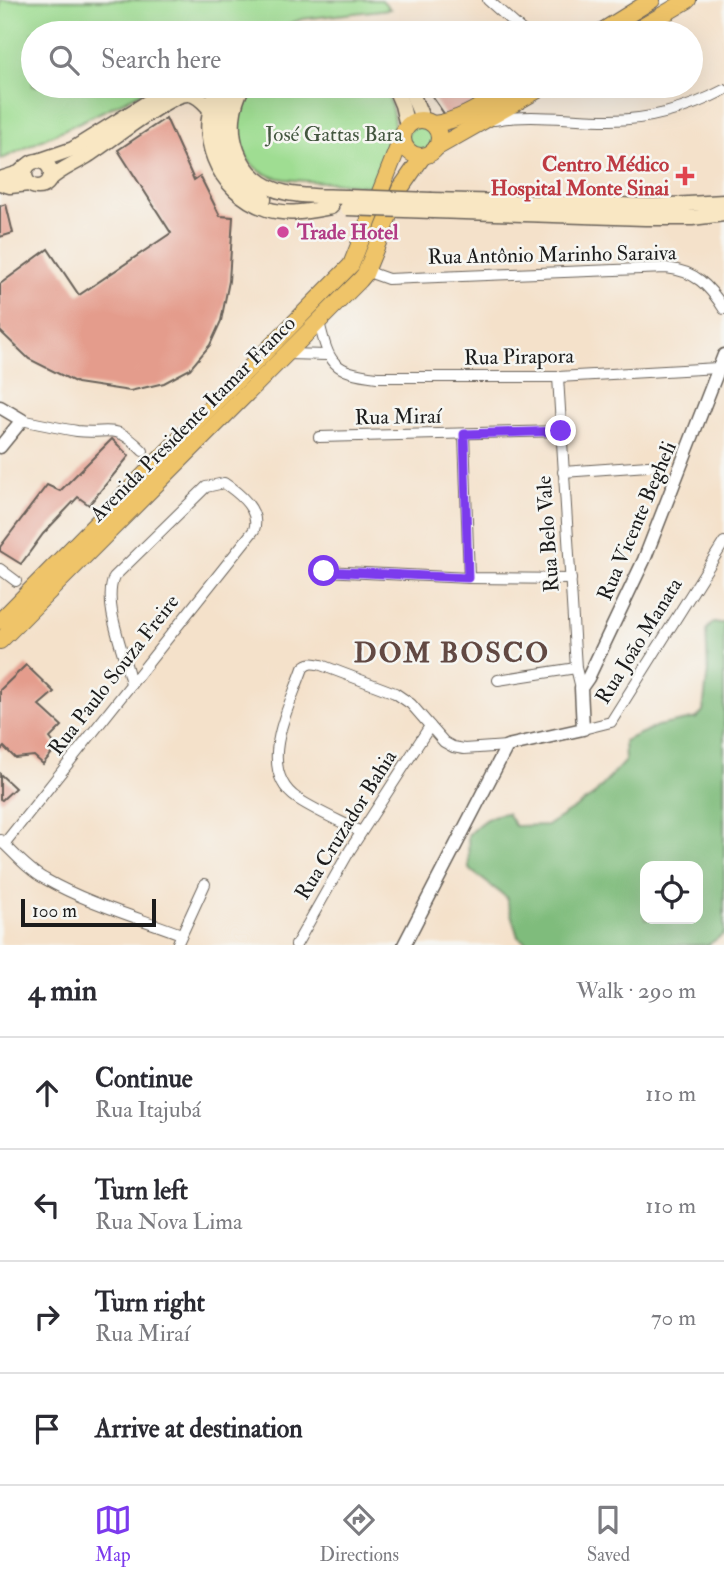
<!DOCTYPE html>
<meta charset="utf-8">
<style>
body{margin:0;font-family:"IM FELL Double Pica",serif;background:#f7f7f7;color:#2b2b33}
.controls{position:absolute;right:21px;bottom:21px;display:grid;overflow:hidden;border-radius:14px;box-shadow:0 7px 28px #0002}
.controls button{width:63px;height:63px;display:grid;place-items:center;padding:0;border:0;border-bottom:2px solid #e1e1e2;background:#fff;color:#2b2b33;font:35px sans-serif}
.scale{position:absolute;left:21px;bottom:18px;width:135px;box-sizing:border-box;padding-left:7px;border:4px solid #1c1c1c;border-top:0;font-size:19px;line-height:24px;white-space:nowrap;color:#1c1c1c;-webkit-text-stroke:5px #f6f6f2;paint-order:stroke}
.stop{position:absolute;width:21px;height:21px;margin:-16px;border:5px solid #7c3aed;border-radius:50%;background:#fff}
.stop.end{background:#7c3aed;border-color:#fff;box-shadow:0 2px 7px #0008}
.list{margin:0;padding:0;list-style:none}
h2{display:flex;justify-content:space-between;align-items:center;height:91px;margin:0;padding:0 28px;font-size:30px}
h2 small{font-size:23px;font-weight:400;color:#7c7c81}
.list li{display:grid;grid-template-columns:46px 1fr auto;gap:21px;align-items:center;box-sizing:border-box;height:112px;padding:0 28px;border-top:2px solid #e1e1e2}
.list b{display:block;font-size:26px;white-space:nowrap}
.list p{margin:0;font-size:23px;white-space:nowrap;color:#7c7c81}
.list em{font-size:23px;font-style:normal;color:#7c7c81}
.icon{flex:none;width:38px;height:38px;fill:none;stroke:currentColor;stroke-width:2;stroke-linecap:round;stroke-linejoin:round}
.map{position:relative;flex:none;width:724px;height:945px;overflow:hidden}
.search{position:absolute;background:#fff;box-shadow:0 7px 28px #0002;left:21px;right:21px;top:21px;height:77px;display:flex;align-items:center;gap:18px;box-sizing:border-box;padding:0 24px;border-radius:38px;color:#7c7c81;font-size:26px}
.sheet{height:539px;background:#fff}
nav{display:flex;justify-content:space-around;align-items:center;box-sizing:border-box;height:98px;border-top:2px solid #e1e1e2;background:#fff;font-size:19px;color:#7c7c81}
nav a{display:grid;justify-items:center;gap:4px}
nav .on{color:#7c3aed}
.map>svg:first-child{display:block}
</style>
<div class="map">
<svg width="724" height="945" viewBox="0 0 724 945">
<rect width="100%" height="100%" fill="#f6f6f2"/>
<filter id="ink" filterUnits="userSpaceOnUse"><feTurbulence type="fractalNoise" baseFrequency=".0143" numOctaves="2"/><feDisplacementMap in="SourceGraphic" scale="14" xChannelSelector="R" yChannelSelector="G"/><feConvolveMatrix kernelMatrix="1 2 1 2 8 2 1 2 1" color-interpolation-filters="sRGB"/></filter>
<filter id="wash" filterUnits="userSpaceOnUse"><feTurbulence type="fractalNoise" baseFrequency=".00686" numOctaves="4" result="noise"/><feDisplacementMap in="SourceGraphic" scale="28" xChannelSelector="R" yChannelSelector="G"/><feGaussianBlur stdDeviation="1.57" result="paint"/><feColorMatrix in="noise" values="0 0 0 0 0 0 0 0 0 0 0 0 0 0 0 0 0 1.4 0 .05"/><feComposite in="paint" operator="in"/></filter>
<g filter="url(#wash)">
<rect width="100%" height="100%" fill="#f4e1ca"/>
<!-- green -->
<g fill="#9fdd92" stroke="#5e7c57" stroke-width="2">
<polygon points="0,0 382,0 390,9 302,19 264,33 33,33 33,86 156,86 0,160"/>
<path d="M252,86H385C403,134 391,142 375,187C358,185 342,183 326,182C283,179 245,184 239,131C238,116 239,97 252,86Z"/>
<circle cx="420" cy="139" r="13"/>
</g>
<!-- forest -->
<path fill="#7fbc7c" stroke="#4e6c4c" stroke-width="2" fill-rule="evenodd" d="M713,623H724V934L708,945H530L518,937L506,897L469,869L468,835C479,823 490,814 507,813L515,826L548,825L593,796L625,761L624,741L657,726L697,718L703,711L708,670L706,630ZM645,866H698V919H645Z"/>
<g id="blocks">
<!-- building -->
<g fill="#e49c8c">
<polygon points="391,22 406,28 419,33 383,33"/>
<polygon points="425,86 467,86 477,101 447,118"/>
<polygon points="166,118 194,180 200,176 220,216 233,217 229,281 221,321 210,345 190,369 164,383 130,391 77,383 29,359 0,331 0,284 48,249 79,295 171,233 118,150"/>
<polygon points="6,204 13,233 0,237 0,206"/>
<polygon points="112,439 129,456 89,505 78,497 43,534 21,564 0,551 0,547 47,485 60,491"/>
<polygon points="26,665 54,692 39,705 62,726 50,738 57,747 43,764 34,756 15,758 4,747 0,751 0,690"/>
<polygon points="0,774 15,788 2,800 0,799"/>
</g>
</g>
</g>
<g filter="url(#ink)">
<use href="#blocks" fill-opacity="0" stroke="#686159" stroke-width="2"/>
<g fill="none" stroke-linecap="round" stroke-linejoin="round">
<defs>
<g id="minor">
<polyline points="488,0 525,33"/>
<path d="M494,120C531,113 570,120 609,120C649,120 688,109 724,90"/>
<path d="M367,266L374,274L388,279L666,268C695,271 709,285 724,309"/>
<path d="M319,322C329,363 332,372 377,377H558L718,368"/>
<polyline points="287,354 327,355"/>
<polyline points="558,377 576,668 581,688"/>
<path d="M22,420C40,424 58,428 77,431C110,435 114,421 143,451"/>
<polyline points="464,434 469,578"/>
<polyline points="319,437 561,431"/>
<polyline points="563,472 662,465"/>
<polyline points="0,569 16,581"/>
<polyline points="324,571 469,578 571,579"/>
<polyline points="498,680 576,668"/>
<polyline points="583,729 611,722 724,542"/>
<path d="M361,832C340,821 318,812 298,799C254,770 290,706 303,668C309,662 313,663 321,665L395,693L411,704L444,742L453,747L464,749L507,746"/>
<path d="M0,840C15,854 28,870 45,879C87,903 136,917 181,934"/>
<path d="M4,844L254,530C261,510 239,493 224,483L206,487L114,577C102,605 125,653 131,684"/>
<polyline points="177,945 205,884"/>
<polyline points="296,945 350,850 430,726"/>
</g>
<g id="tertiary">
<polyline points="0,407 22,420 0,447"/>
<polyline points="404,945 507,746 583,729 581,688 588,678 644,560 724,355"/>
</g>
<g id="secondary">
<path d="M220,86C192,131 217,193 267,209C289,216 310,211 331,207"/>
<path d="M243,86C220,127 236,183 287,193C306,197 327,196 347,197"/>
<polyline points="394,86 402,105 407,126"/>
<polyline points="409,86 423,120"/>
<path d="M227,87C212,134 220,173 264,199"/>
<polyline points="38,161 73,149 174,86"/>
<circle cx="38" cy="174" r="13"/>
<polyline points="0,179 19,173 27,166"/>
<path d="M50,179C61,169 74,164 87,156C107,144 170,92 189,94C199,95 205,104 211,110"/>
<polyline points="0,183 10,186 29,184"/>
<polyline points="432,200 653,206 724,202"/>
<polyline points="433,211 645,218 692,218 724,214"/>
</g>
<g id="primary">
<polyline points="599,33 652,0"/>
<polyline points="632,33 688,0"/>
<circle cx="421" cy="138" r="18"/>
<path d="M433,124C463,121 488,101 514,86"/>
<polyline points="436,148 545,86"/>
<polyline points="0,621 351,265 402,137"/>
<polyline points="0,641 360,280 365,274 400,189 423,156"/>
</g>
</defs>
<!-- minor casing -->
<use href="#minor" stroke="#686159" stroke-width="12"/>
<!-- tertiary casing -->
<use href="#tertiary" stroke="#686159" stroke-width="15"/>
<!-- secondary casing -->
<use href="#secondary" stroke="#686159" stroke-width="17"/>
<!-- primary casing -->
<use href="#primary" stroke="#686159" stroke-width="18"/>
<!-- minor -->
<use href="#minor" stroke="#fff" stroke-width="10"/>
<!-- tertiary -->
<use href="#tertiary" stroke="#fff" stroke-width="12"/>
<!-- secondary -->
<use href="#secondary" stroke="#f9e7c3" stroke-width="14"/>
<!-- primary -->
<use href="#primary" stroke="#efc469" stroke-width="16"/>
<defs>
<g id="secondary-bridge">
<polyline points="347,197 432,200"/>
<polyline points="347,208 433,211"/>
</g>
</defs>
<!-- secondary-bridge casing -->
<use href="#secondary-bridge" stroke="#686159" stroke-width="17" stroke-linecap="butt"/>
<!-- secondary-bridge -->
<use href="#secondary-bridge" stroke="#f9e7c3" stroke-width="14"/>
</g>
</g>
<g fill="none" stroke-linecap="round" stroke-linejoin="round" filter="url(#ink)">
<!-- route -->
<polyline stroke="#7c3aed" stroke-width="9" points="324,571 468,578 464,434 561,431"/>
</g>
<!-- markers -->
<path fill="#e0444e" stroke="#f6f6f2" stroke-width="2.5" d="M681.5 165.5h7v7h7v7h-7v7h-7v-7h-7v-7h7z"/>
<circle fill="#d1479c" stroke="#f6f6f2" stroke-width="2.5" cx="283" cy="232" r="7"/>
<g text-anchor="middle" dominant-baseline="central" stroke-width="5" stroke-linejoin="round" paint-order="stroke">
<!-- park labels -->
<g font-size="21" fill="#43563f" stroke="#f6f6f2">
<text x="334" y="134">José Gattas Bara</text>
</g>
<!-- health labels -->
<g font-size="21" font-weight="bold" fill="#be3a42" stroke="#f6f6f2" text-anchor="end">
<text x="669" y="164">Centro Médico<tspan x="669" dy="24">Hospital Monte Sinai</tspan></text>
</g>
<!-- hotel labels -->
<g font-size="21" font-weight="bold" fill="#b23c85" stroke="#f6f6f2" text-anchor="start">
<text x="297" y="232">Trade Hotel</text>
</g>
<!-- street labels -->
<g font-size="21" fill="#1c1c1c" stroke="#f6f6f2">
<text transform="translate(552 255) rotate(-1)">Rua Antônio Marinho Saraiva</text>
<text transform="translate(519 357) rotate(-1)">Rua Pirapora</text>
<text transform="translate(398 417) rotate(-1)">Rua Miraí</text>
<text transform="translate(193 419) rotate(-45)">Avenida Presidente Itamar Franco</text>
<text transform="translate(637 521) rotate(-67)">Rua Vicente Begheli</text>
<text transform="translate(548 534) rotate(-94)">Rua Belo Vale</text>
<text transform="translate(639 641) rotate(-58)">Rua João Manata</text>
<text transform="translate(114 675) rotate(-52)">Rua Paulo Souza Freire</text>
<text transform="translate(346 825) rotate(-58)">Rua Cruzador Bahia</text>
</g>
<!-- district labels -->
<g font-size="28" font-weight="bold" letter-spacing="2" fill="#624943" stroke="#f6f6f2">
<text x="452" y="653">DOM BOSCO</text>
</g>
</g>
</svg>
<div class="controls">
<button><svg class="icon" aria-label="locate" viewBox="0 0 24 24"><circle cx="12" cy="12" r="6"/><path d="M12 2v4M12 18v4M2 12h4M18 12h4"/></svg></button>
</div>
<div class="scale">100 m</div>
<div class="stop" style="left:324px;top:571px"></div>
<div class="stop end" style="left:561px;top:431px"></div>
<div class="search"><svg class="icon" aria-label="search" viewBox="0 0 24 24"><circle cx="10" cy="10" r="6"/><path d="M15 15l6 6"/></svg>Search here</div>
</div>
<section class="sheet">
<h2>4 min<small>Walk · 290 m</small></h2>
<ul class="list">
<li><svg class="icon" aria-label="ahead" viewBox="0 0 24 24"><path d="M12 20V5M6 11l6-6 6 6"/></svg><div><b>Continue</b><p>Rua Itajubá</p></div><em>110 m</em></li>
<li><svg class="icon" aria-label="left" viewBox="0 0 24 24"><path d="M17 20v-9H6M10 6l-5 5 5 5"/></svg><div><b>Turn left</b><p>Rua Nova Lima</p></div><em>110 m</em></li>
<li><svg class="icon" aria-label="right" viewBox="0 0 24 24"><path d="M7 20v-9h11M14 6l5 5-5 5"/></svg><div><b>Turn right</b><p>Rua Miraí</p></div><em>70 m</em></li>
<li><svg class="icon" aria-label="arrive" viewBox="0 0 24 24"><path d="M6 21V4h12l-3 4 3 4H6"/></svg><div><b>Arrive at destination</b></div></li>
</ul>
</section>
<nav>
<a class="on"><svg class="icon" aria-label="map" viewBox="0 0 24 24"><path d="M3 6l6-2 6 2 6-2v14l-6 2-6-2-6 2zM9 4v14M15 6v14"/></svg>Map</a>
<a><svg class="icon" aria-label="directions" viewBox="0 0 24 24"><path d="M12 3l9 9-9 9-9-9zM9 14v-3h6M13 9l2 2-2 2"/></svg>Directions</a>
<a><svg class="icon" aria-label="saved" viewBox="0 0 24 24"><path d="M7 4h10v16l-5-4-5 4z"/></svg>Saved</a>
</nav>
